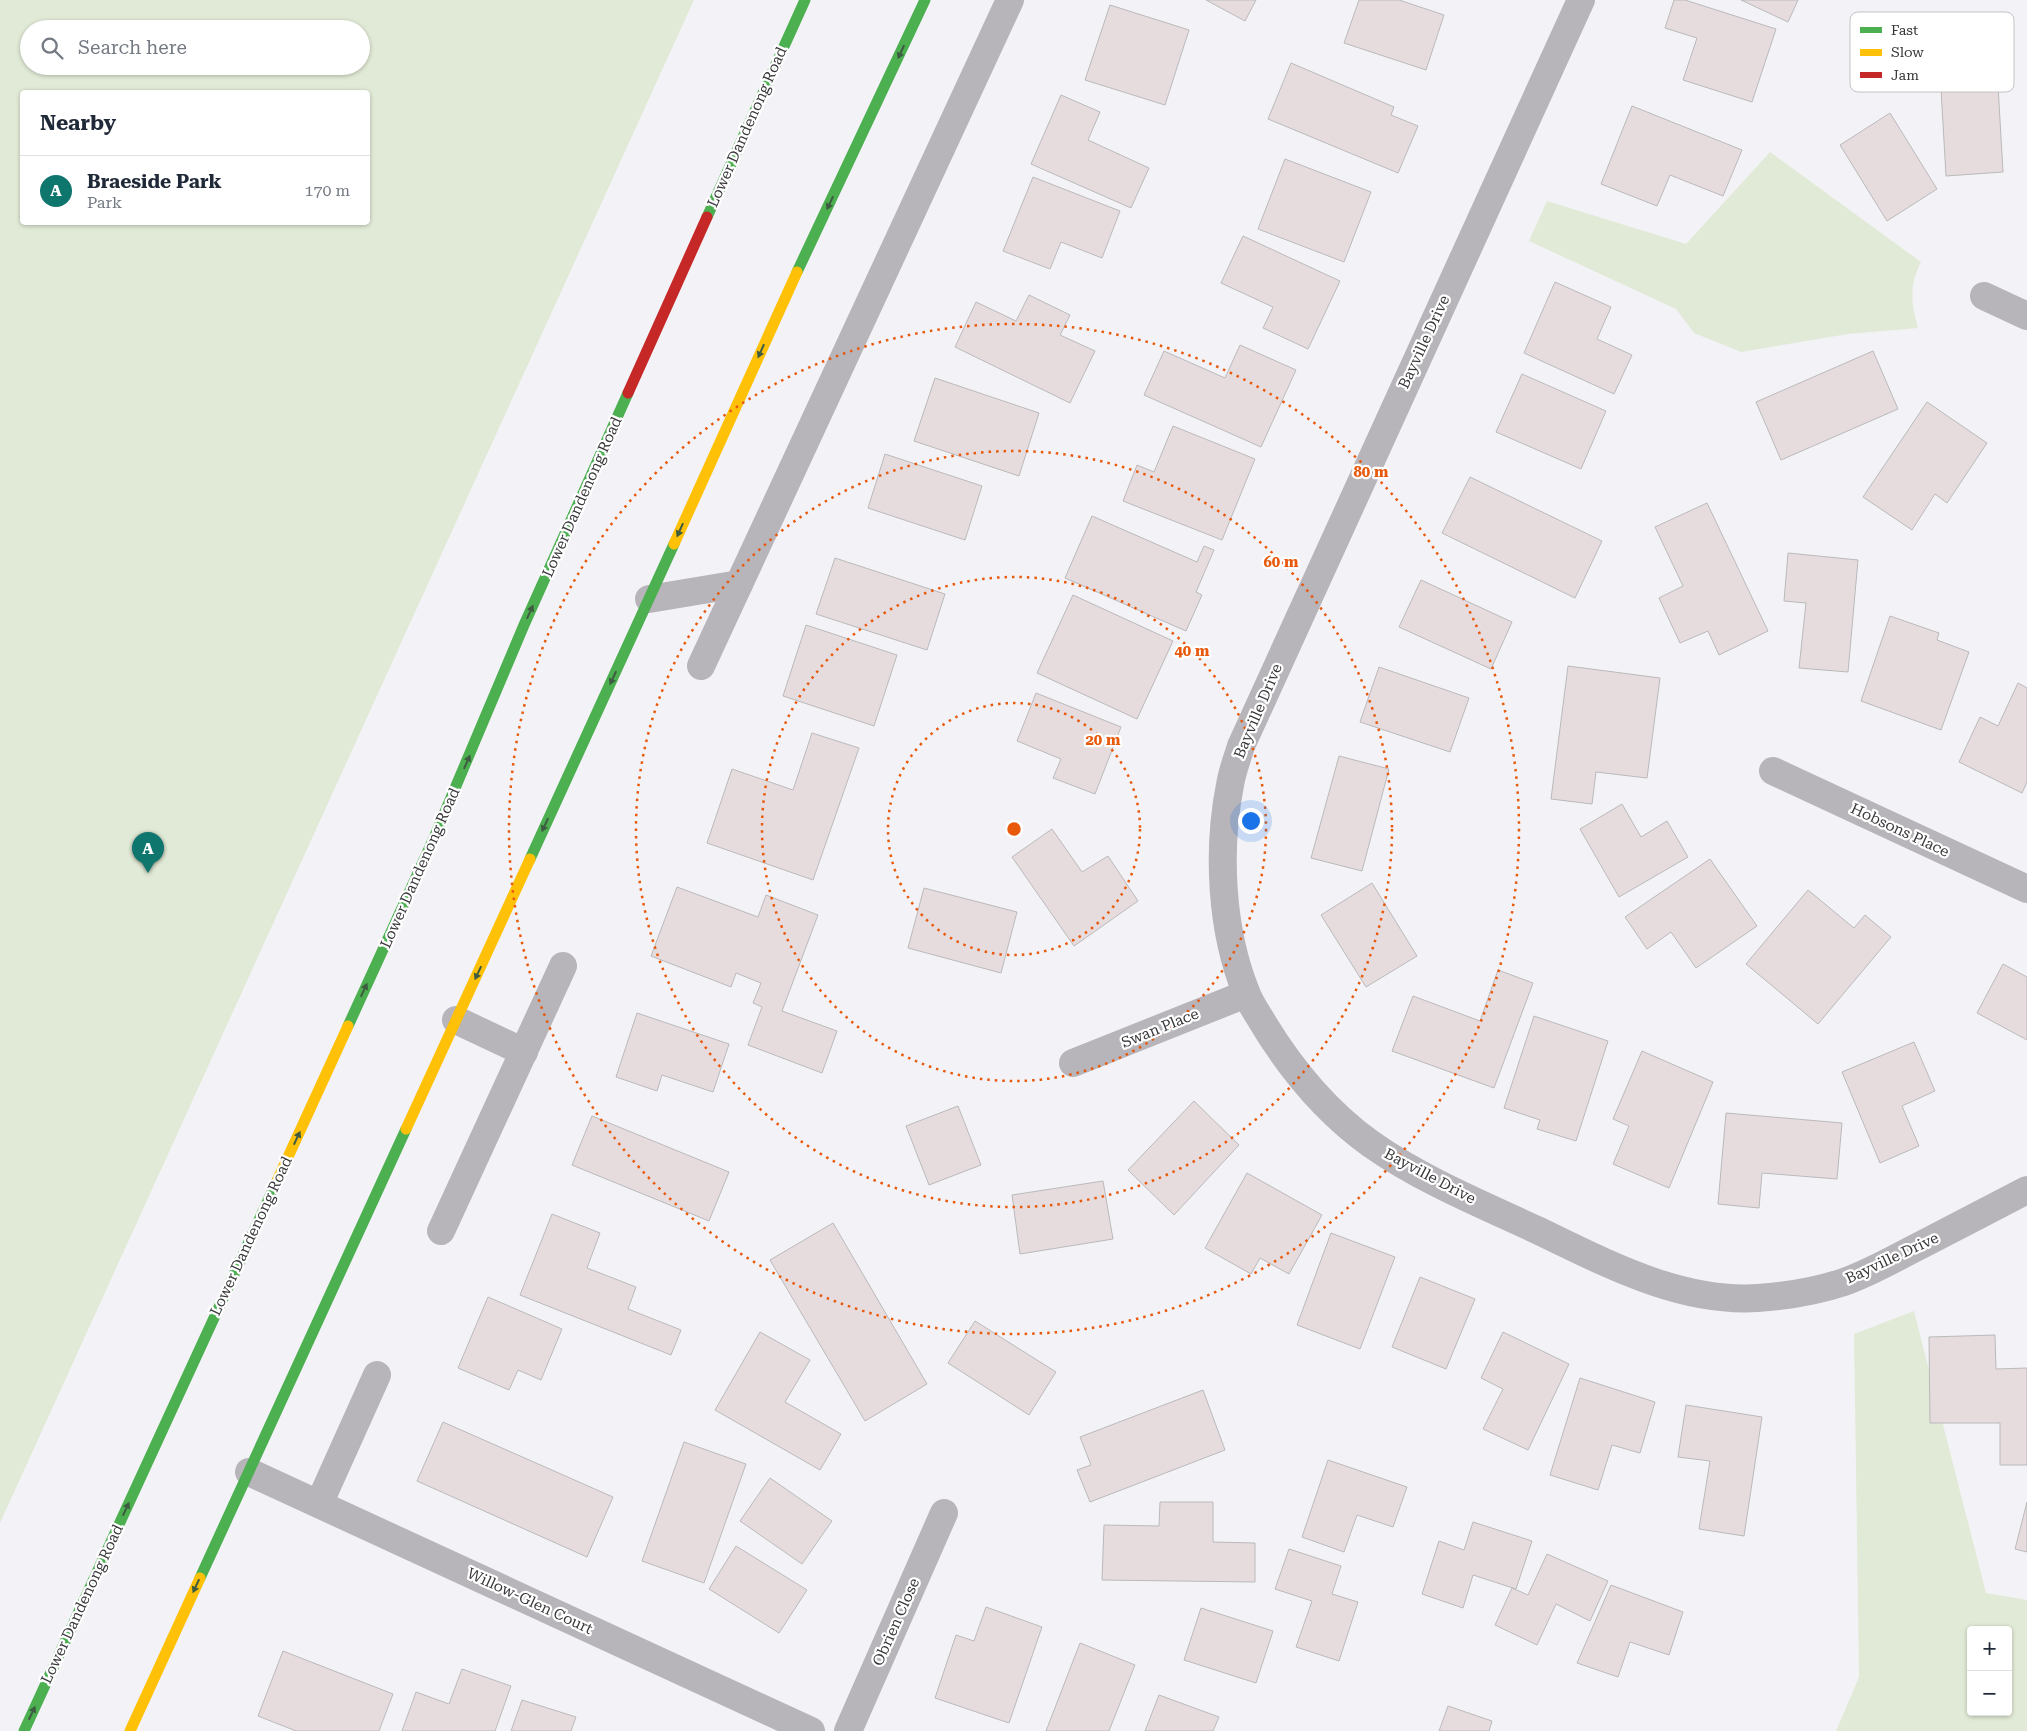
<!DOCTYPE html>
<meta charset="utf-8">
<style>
body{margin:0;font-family:"Roboto Serif",serif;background:#f6f6f7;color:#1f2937}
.controls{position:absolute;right:15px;bottom:15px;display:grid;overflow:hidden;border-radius:5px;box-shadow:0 1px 4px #0004}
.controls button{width:45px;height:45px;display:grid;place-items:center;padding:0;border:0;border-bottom:1px solid #e0e1e3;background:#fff;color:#1f2937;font:25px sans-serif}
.you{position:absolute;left:1250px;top:820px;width:18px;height:18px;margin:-12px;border:4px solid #fff;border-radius:50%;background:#1a73e8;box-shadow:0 0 0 8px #1a73e833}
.badge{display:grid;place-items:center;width:32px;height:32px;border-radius:50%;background:#0f766e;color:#fff;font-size:16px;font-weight:700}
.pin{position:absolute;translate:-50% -41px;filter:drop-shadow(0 1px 2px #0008)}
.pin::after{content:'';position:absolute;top:26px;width:18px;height:15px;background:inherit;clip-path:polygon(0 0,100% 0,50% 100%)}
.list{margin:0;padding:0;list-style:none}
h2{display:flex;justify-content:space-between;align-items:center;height:65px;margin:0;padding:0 20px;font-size:21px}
h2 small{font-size:16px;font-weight:400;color:#747a83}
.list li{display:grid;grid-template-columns:32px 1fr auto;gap:15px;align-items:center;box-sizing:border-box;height:70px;padding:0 20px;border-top:1px solid #e0e1e3}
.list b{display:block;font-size:19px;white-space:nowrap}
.list p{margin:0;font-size:16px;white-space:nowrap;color:#747a83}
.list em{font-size:16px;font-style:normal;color:#747a83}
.icon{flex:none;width:28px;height:28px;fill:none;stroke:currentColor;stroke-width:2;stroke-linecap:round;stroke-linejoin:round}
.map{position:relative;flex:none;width:2027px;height:1731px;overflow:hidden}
.search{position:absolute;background:#fff;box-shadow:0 1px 4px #0004;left:20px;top:20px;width:350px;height:55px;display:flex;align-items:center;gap:12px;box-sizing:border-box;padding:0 18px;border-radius:28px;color:#747a83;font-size:19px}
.panel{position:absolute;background:#fff;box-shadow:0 1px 4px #0004;left:20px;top:90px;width:350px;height:135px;border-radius:5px}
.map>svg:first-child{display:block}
</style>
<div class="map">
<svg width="2027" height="1731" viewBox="0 0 2027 1731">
<rect width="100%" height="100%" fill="#f3f3f7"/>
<!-- green -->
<g fill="#e1ead6" fill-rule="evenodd">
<path d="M0,0H694L0,1523ZM29,29H361V66H29ZM22,92H368V222H22Z"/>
<path d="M1770,152L1921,262C1909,286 1911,303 1918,328L1848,334L1741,352L1694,333L1676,309L1529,241L1547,201L1686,244Z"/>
<path d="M1914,1311L1986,1593L2027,1600V1731H1836L1859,1677L1854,1334ZM1971,1630H2008V1712H1971Z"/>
</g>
<!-- building -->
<g fill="#e7dcdd" stroke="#bab9bb">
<polygon points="1206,0 1256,0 1245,21"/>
<polygon points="1359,0 1399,0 1444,15 1426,70 1344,43"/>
<polygon points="1674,0 1685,0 1776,29 1752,102 1683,80 1697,38 1665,28"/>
<polygon points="1741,0 1798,0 1788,22"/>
<polygon points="1110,5 1189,30 1165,105 1085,80"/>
<polygon points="1996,51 2003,172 1946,176 1939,54"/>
<polygon points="1291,63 1394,107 1391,115 1418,126 1398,173 1268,119"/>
<polygon points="1061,95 1100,112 1088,140 1149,168 1131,208 1031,164"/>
<polygon points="1632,106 1742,150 1723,196 1670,175 1657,206 1601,184"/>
<polygon points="1890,113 1937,189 1887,221 1840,145"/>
<polygon points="1285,159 1371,192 1344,262 1258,229"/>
<polygon points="1033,177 1120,211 1102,258 1061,242 1050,269 1003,251"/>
<polygon points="1243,236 1340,281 1308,349 1263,328 1273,307 1221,283"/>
<polygon points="1555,282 1611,307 1597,339 1632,355 1614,394 1524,353"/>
<polygon points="1029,295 1070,315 1060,335 1095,351 1070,403 955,347 976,302 1016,321"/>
<polygon points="1240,345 1296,370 1261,447 1144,395 1164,351 1225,378"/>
<polygon points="1873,351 1898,409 1781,460 1756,402"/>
<polygon points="1522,374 1606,411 1581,469 1496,432"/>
<polygon points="935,378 1039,413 1019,476 914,441"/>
<polygon points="1927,402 1987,443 1947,503 1935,494 1912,530 1863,497"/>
<polygon points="1173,426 1255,459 1222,540 1123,501 1137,465 1154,472"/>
<polygon points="885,454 982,486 965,540 868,508"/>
<polygon points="1470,477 1602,541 1575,598 1442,533"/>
<polygon points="1707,503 1768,631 1719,655 1708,631 1680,643 1659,598 1683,586 1655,527"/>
<polygon points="1092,516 1197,562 1204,546 1214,550 1196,592 1202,595 1186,631 1065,578"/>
<polygon points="1788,553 1858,560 1848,672 1799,668 1806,603 1784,601"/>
<polygon points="835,558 945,594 927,650 816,614"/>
<polygon points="1421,580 1512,622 1491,669 1399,627"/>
<polygon points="1073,595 1173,641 1137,719 1037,673"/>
<polygon points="1890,616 1939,633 1937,640 1969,652 1941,730 1861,701"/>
<polygon points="806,625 897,655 874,726 783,696"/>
<polygon points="1568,666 1660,678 1647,778 1596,772 1592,804 1551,799"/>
<polygon points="1379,667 1469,698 1450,752 1360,722"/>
<polygon points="2018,683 2027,688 2027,782 2022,793 1959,762 1980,717 1998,726"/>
<polygon points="1036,693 1121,727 1095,794 1053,778 1061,759 1017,741"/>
<polygon points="812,733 859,748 813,880 707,843 732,769 793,790"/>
<polygon points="1339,756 1389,769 1362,871 1311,858"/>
<polygon points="1622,804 1641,837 1667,821 1688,857 1619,897 1580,829"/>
<polygon points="1052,829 1082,872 1108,856 1138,901 1074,946 1012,857"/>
<polygon points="1710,859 1757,926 1696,968 1671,932 1647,949 1625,917"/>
<polygon points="1372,883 1417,956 1366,987 1321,915"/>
<polygon points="677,887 758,917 766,895 818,915 782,1011 837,1031 822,1073 748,1045 762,1007 753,1003 761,983 736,973 731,987 651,956"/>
<polygon points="924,888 1017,912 1001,973 908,948"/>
<polygon points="1808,890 1854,928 1865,915 1891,937 1818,1024 1746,964"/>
<polygon points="2003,964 2027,977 2027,1040 1977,1013"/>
<polygon points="1498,970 1533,983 1494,1088 1392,1051 1413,996 1480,1021"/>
<polygon points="637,1013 729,1044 713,1092 662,1075 657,1091 616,1077"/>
<polygon points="1534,1016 1608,1041 1576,1141 1537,1129 1540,1120 1504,1108"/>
<polygon points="1914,1042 1935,1091 1902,1106 1919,1146 1880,1163 1842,1072"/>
<polygon points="1642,1051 1713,1082 1669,1188 1613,1164 1629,1126 1613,1119"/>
<polygon points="1194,1101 1239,1145 1174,1215 1128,1170"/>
<polygon points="958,1106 981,1165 929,1185 906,1126"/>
<polygon points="1726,1113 1842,1123 1837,1179 1762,1173 1759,1208 1718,1204"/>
<polygon points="592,1116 729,1172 709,1221 572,1165"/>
<polygon points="1247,1173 1322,1215 1289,1274 1260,1258 1251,1274 1205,1248"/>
<polygon points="1103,1181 1113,1239 1020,1254 1012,1195"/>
<polygon points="552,1214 600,1233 587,1268 636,1287 628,1309 681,1330 671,1355 520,1295"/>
<polygon points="833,1223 927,1384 865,1421 770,1260"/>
<polygon points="1331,1233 1395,1257 1360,1349 1297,1325"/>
<polygon points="1420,1277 1475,1299 1446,1369 1392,1347"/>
<polygon points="488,1297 562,1329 541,1380 518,1370 509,1390 458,1368"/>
<polygon points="975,1321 1056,1372 1029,1415 948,1363"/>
<polygon points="760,1332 810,1360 785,1402 841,1434 820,1470 715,1410"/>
<polygon points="1503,1332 1569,1364 1528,1450 1483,1429 1503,1389 1481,1378"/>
<polygon points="1995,1335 1996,1369 2027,1368 2027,1465 2000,1465 2000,1423 1930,1423 1929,1337"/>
<polygon points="1580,1378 1655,1402 1640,1453 1612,1445 1598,1490 1550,1475"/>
<polygon points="1203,1390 1225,1450 1090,1502 1077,1470 1091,1465 1080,1437"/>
<polygon points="1686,1405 1762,1417 1744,1536 1699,1529 1710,1461 1678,1457"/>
<polygon points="443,1422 613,1497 587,1557 417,1481"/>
<polygon points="684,1442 746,1464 704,1583 642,1561"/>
<polygon points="1328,1460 1407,1487 1393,1527 1357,1515 1344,1552 1302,1537"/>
<polygon points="770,1478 832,1521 802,1564 740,1521"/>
<polygon points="1160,1502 1213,1502 1213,1542 1255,1543 1255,1582 1102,1580 1104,1525 1159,1526"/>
<polygon points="2027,1502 2027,1552 2015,1549"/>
<polygon points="1473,1522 1532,1541 1516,1589 1473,1575 1463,1608 1422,1594 1439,1541 1464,1550"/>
<polygon points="736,1546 807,1590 779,1633 709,1589"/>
<polygon points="1289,1549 1341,1566 1332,1594 1358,1602 1339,1661 1296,1647 1312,1601 1275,1589"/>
<polygon points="1547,1554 1608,1581 1590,1621 1556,1604 1537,1645 1495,1625 1512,1588 1528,1595"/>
<polygon points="1611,1585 1683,1612 1669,1655 1630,1642 1618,1677 1577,1663"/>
<polygon points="986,1607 1042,1627 1009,1723 935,1698 956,1635 974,1641"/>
<polygon points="1201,1608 1273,1631 1256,1683 1184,1660"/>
<polygon points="1080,1643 1135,1665 1109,1731 1046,1731"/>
<polygon points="283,1651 393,1694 379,1731 296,1731 258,1716"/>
<polygon points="462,1669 511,1686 495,1731 402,1731 416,1692 449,1704"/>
<polygon points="1159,1695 1219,1717 1213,1731 1145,1731"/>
<polygon points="522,1700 576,1717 571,1731 511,1731"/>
<polygon points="1448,1706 1492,1721 1489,1731 1439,1731"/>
</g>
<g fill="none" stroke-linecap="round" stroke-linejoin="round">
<!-- street -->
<g stroke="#b7b4ba" stroke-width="28">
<path d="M1581,0L1241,746C1237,759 1232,772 1230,785C1217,851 1221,930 1246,992C1249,1001 1255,1010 1260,1018C1289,1067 1325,1111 1371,1144C1422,1180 1481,1204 1537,1230C1606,1263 1679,1303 1758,1298C1787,1296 1817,1291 1844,1282C1872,1272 1897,1257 1923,1244C1958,1226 1992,1208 2027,1190"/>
<polyline points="1984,296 2027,316"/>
<polyline points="649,599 739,584"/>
<polyline points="701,666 1010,0"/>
<polyline points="1773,771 2027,889"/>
<polyline points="456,1020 524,1052"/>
<polyline points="1073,1063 1246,994"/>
<polyline points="441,1231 563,966"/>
<polyline points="249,1472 811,1731"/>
<polyline points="319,1504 377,1375"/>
<polyline points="848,1731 944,1513"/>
</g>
<!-- fast -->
<g stroke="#4caf50" stroke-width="11">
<polyline points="707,217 805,0"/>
<polyline points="797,272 925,0"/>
<polyline points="530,859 674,544"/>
<polyline points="348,1026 434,838 524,625 628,393"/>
<polyline points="200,1578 406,1129"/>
<polyline points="24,1731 277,1181"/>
</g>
<!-- slow -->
<g stroke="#ffc107" stroke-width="11">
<polyline points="674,544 797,272"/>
<polyline points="406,1129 530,859"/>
<polyline points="277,1181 348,1026"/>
<polyline points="130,1731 200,1578"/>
</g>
<!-- jam -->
<polyline stroke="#c62828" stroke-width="11" points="628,393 707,217"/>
</g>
<!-- one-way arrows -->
<defs><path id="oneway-solid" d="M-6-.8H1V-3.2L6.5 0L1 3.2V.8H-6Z" transform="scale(1.25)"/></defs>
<g fill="#3e5c41">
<use href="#oneway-solid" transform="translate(901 52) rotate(115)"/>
<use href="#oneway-solid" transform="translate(830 203) rotate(115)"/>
<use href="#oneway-solid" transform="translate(761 351) rotate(114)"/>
<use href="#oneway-solid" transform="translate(680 530) rotate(114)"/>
<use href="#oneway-solid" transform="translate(530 612) rotate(-66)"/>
<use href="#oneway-solid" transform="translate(613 678) rotate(115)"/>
<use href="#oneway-solid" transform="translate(467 762) rotate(-66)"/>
<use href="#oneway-solid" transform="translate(545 825) rotate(115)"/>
<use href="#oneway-solid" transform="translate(478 973) rotate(115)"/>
<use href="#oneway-solid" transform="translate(364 990) rotate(-65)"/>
<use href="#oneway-solid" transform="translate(297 1138) rotate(-65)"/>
<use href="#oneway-solid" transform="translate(126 1509) rotate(-65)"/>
<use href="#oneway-solid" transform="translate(196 1586) rotate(115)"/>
<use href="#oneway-solid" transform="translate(32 1713) rotate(-65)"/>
</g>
<!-- distance rings -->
<g fill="none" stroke="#e8590c" stroke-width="2.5" stroke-dasharray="2.5 5">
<circle cx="1014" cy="829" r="126"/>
<circle cx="1014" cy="829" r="252"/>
<circle cx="1014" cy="829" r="378"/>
<circle cx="1014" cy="829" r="505"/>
</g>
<g text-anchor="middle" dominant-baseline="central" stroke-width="4.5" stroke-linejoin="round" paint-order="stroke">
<!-- street labels -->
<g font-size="15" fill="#38383b" stroke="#fff">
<text transform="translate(747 127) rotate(-66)">Lower Dandenong Road</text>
<text transform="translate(1424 342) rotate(-65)">Bayville Drive</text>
<text transform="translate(582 497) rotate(-66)">Lower Dandenong Road</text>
<text transform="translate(1258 711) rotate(-67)">Bayville Drive</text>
<text transform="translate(1900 830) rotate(25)">Hobsons Place</text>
<text transform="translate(420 868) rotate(-66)">Lower Dandenong Road</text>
<text transform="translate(1160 1028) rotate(-22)">Swan Place</text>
<text transform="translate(1430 1176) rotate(28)">Bayville Drive</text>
<text transform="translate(251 1236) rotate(-65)">Lower Dandenong Road</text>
<text transform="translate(1892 1258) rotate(-25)">Bayville Drive</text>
<text transform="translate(530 1601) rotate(25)">Willow-Glen Court</text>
<text transform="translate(82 1604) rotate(-65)">Lower Dandenong Road</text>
<text transform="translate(896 1622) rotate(-66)">Obrien Close</text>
</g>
</g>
<!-- legend -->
<rect x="1850" y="12" width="164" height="80" rx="8" fill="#fff" stroke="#c3c3c4" stroke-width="1"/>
<rect x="1860" y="27" width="22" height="6" fill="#4caf50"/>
<rect x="1860" y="49" width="22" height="7" fill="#ffc107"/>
<rect x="1860" y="72" width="22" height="6" fill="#c62828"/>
<g font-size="14" fill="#38383b">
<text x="1891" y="35">Fast</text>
<text x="1891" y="57">Slow</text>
<text x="1891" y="80">Jam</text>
</g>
<circle cx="1014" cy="829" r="8" fill="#e8590c" stroke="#fff" stroke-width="2.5"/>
<g font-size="15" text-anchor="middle" font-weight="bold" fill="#e8590c" stroke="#fff" stroke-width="4.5" stroke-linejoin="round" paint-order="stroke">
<text x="1371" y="477">80 m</text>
<text x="1281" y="567">60 m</text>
<text x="1192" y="656">40 m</text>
<text x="1103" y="745">20 m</text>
</g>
</svg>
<div class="controls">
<button>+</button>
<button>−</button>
</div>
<div class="you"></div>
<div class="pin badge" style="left:148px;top:873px">A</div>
<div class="search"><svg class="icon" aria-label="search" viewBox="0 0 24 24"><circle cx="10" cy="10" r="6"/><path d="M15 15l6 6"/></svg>Search here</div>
<section class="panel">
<h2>Nearby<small></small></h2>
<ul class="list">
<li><span class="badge">A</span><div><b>Braeside Park</b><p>Park</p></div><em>170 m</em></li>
</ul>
</section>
</div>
